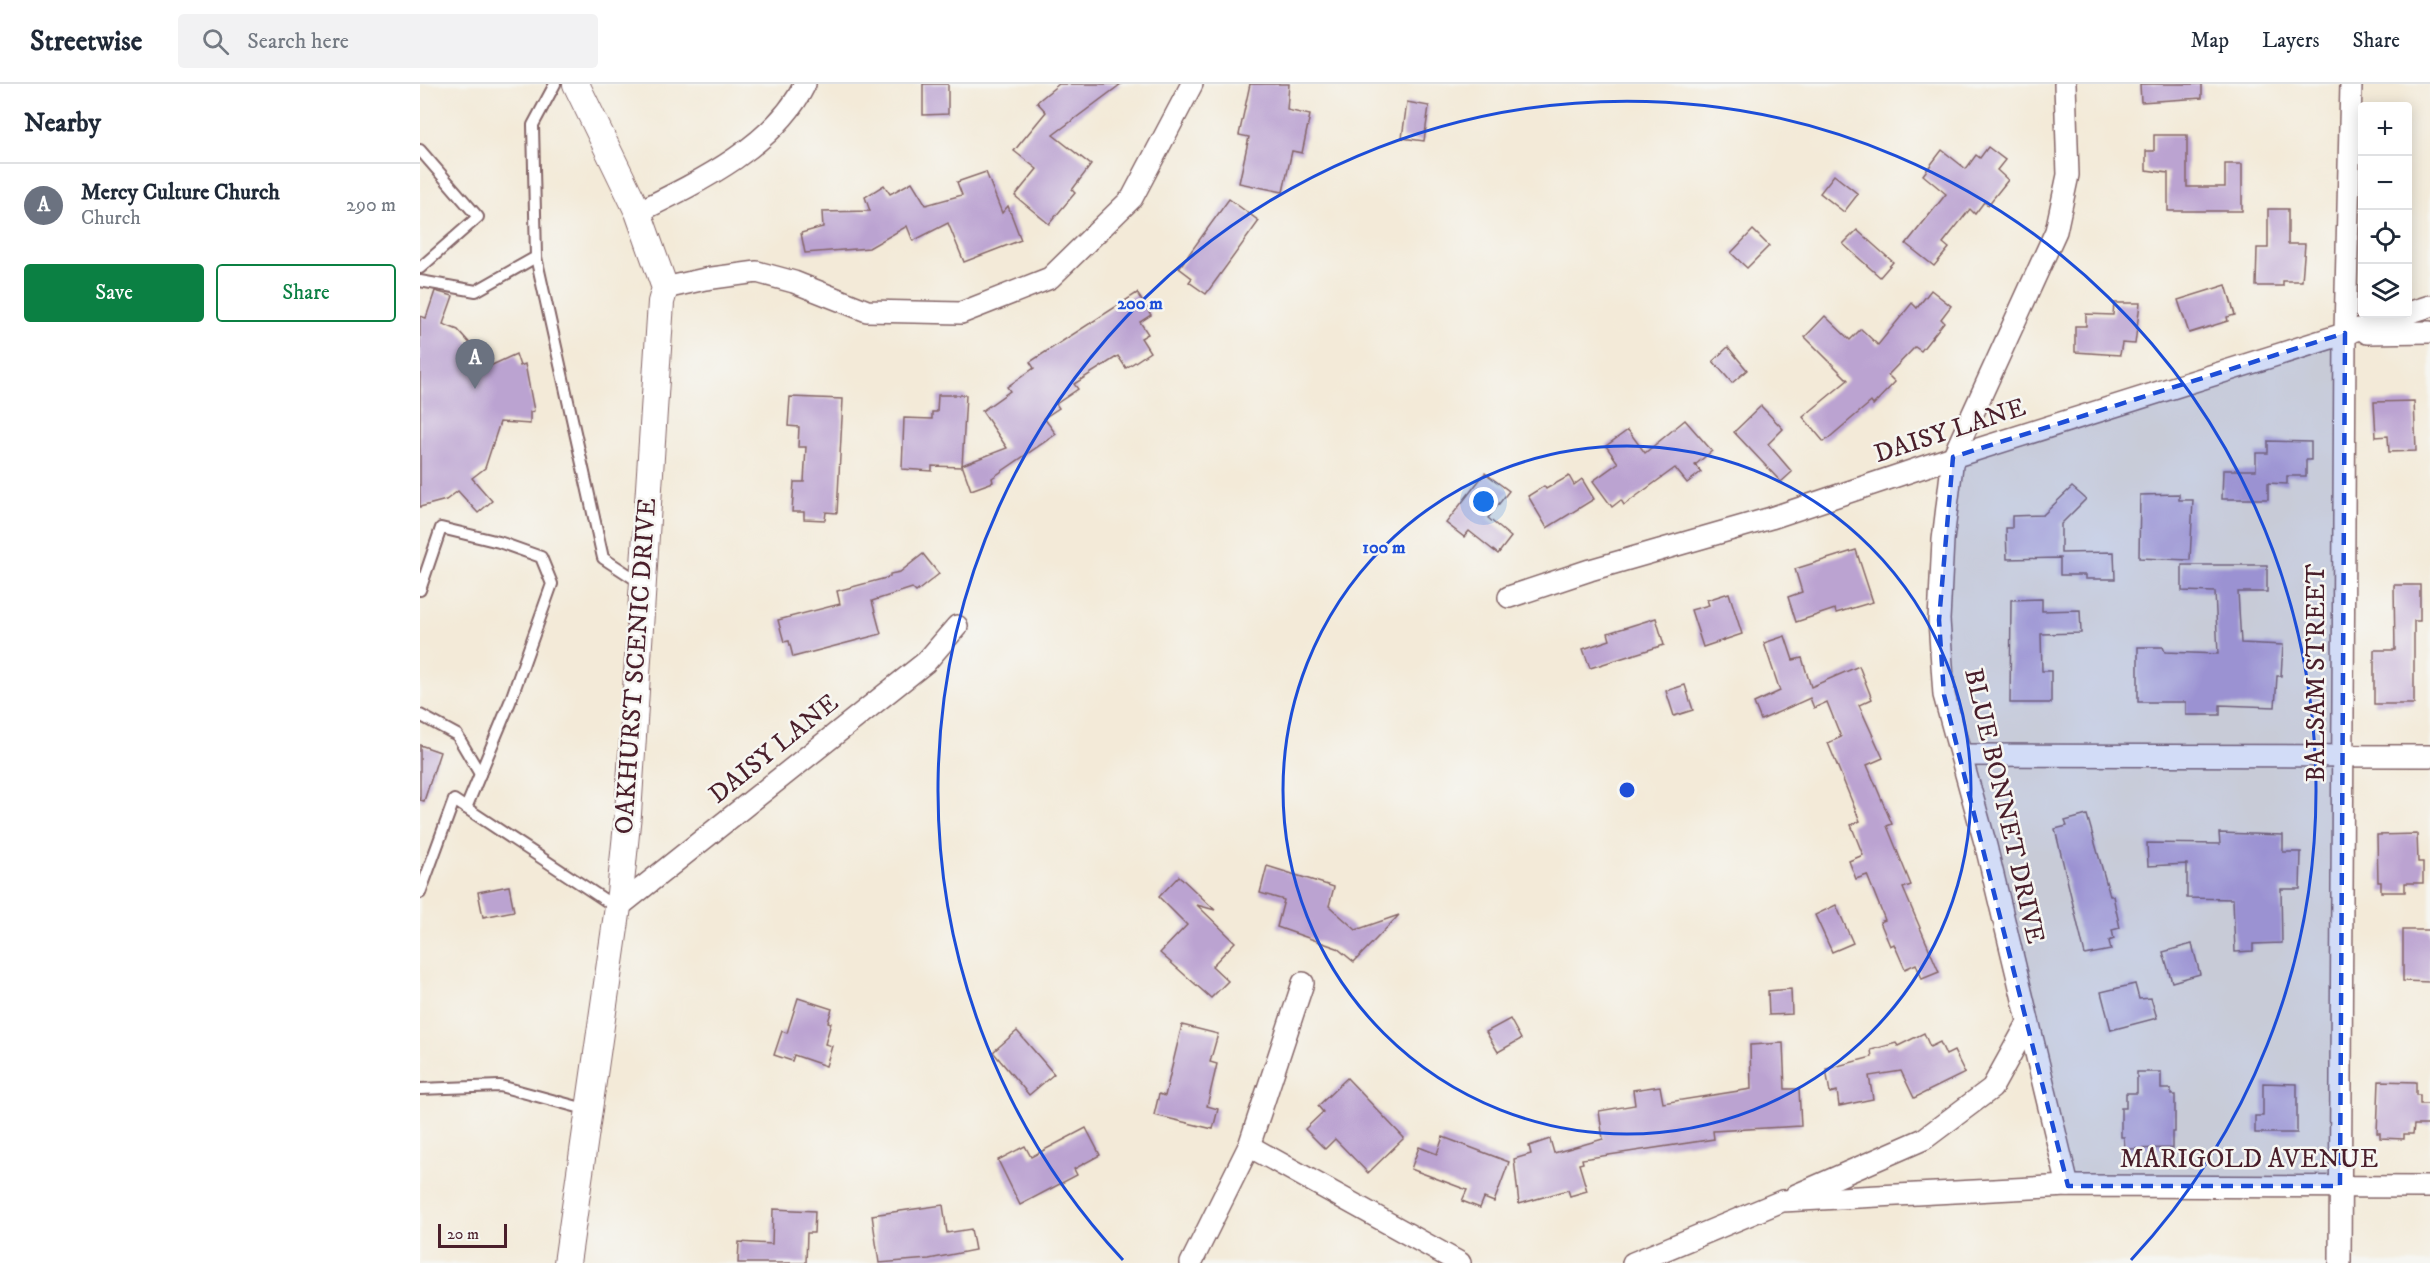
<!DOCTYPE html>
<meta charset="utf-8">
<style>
body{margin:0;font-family:"IM FELL DW Pica",serif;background:#f2f2f3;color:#1f2937}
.controls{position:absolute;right:18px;top:18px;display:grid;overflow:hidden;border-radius:6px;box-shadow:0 3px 15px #0003}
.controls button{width:54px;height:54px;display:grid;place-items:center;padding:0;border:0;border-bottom:2px solid #e0e1e3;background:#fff;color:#1f2937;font:30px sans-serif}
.scale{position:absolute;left:18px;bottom:15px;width:69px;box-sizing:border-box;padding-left:6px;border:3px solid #4a1f2b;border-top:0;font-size:16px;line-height:21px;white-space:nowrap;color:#4a1f2b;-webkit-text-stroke:4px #f6f6f2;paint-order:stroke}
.you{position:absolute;left:1064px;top:418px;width:21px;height:21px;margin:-15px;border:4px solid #fff;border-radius:50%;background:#1a73e8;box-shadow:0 0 0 9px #1a73e833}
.badge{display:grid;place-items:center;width:39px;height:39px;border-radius:50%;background:#0b8043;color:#fff;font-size:20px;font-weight:700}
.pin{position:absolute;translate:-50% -50px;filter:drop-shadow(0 2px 3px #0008)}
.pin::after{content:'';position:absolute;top:32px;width:21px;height:18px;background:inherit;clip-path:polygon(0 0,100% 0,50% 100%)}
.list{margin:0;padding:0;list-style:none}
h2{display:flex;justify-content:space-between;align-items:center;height:78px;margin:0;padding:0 24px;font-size:26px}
h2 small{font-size:20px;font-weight:400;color:#747a83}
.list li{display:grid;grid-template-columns:39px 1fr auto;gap:18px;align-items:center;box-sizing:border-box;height:84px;padding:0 24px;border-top:2px solid #e0e1e3}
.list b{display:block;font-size:22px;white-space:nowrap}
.list p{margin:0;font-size:20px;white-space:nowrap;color:#747a83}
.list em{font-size:20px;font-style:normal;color:#747a83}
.actions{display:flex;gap:12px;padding:18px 24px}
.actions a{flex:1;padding:14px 0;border:2px solid #0b8043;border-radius:6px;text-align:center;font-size:21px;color:#0b8043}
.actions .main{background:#0b8043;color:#fff}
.icon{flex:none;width:33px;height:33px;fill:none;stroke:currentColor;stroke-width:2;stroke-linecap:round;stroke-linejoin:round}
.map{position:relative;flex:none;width:2010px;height:1179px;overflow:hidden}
header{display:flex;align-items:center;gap:36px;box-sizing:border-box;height:84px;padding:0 30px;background:#fff;border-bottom:2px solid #e0e1e3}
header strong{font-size:28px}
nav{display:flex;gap:33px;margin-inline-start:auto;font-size:21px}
.search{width:420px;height:54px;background:#f2f2f3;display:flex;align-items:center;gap:15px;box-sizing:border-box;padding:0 21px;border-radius:6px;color:#747a83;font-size:22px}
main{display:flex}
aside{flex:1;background:#fff}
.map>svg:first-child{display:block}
</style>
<header>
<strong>Streetwise</strong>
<div class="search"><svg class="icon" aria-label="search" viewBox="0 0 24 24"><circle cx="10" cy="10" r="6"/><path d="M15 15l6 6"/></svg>Search here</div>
<nav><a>Map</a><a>Layers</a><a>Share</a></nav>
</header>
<main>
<aside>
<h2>Nearby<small></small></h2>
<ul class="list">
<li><span class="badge" style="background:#6b7280">A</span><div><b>Mercy Culture Church</b><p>Church</p></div><em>290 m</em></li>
</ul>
<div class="actions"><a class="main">Save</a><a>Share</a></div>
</aside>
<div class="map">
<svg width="2010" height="1179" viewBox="0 0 2010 1179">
<rect width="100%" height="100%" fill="#f6f6f2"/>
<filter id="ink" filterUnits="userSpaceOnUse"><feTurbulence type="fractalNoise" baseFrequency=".0167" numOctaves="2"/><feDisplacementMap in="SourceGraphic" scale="12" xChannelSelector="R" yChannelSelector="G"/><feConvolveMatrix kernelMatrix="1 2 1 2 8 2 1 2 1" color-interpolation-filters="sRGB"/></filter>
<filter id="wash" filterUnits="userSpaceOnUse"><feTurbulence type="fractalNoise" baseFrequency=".008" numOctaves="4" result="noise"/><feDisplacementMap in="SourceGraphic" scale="24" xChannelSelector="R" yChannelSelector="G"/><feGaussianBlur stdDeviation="1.35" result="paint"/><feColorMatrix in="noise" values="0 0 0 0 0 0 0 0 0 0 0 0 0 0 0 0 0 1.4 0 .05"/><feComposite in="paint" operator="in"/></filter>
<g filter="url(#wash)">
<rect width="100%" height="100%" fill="#f3ead8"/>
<g id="blocks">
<!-- building -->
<g fill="#bba3d1">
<polygon points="503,0 528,0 528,30 503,31"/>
<polygon points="639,0 701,0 633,51 671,81 652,106 655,109 629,140 595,112 617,85 594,67 626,28 617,18"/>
<polygon points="830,0 869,0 867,26 890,31 882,69 872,67 863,108 819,99 829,53 819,51"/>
<polygon points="1720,0 1782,0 1782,14 1721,18"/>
<polygon points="987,18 1009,22 1004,57 982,54"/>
<polygon points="1734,51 1767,51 1767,103 1805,103 1805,80 1822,80 1822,127 1748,127 1748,89 1726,86 1726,67 1734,67"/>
<polygon points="1568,63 1585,76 1577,86 1588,96 1568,121 1564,118 1555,130 1550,125 1523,159 1529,164 1514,182 1486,160 1526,110 1503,91 1522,66 1546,85 1556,71 1560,74"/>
<polygon points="566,88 582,129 588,122 601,156 544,178 528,139 493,157 487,142 449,164 385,169 381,149 403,143 402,128 450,127 445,113 464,101 470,110 492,98 506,121 542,111 537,98"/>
<polygon points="1414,91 1438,110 1424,128 1400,109"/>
<polygon points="809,115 839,137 786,210 769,198 772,194 759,184"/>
<polygon points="1848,125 1868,125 1868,160 1885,160 1882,197 1863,197 1863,202 1836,202 1837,164 1848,164"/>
<polygon points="1333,146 1349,162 1327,184 1311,169"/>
<polygon points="1437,146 1473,178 1460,193 1423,160"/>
<polygon points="1806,201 1815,231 1807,233 1808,237 1769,249 1758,216"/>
<polygon points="1511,206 1531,222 1521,235 1524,238 1501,267 1495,263 1468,291 1475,298 1453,321 1451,318 1404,358 1383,333 1428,296 1385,253 1405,232 1430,256 1441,245 1458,261 1492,219 1497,224"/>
<polygon points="15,207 33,212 23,240 38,246 70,282 96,270 100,282 105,280 114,327 110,328 110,340 80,338 65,384 52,394 72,417 58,429 38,407 26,416 0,423 0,232 6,234"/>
<polygon points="717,209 731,231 720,238 728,250 721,254 730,268 706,284 698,272 654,300 658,305 636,320 639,324 624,334 636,350 572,394 573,398 551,406 542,381 587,364 562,327 590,307 587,303 614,284 610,278"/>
<polygon points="1694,219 1720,219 1715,260 1702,259 1700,271 1655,268 1655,242 1666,242 1666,230 1693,231"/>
<polygon points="1308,263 1327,286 1312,299 1293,277"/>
<polygon points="518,311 546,311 542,383 512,382 512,387 482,385 484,334 512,335 512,328 517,328"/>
<polygon points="370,313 423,315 417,429 406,428 405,436 384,435 384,428 372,428 374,398 384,398 386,363 378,363 379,343 368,342"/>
<polygon points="1994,317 1996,367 1969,368 1968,352 1956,353 1954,318"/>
<polygon points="1341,322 1363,345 1348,360 1372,388 1361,398 1314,348"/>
<polygon points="1265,336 1292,367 1275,381 1281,388 1267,399 1255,384 1204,421 1201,416 1192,423 1173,397 1198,379 1186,362 1208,346 1225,369"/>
<polygon points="1848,357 1891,358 1891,376 1886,376 1886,392 1867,392 1867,400 1848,399 1848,415 1802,415 1803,386 1836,386 1836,369 1848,369"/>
<polygon points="1065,389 1089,407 1068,434 1091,453 1078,470 1049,447 1044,453 1026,439"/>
<polygon points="1149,392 1154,401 1162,395 1174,415 1127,444 1108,412 1124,402 1126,405"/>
<polygon points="1652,403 1666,415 1641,440 1641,469 1694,468 1695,495 1665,495 1665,491 1640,491 1640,474 1587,475 1586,444 1592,444 1592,432 1623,431"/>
<polygon points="1759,410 1759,416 1773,416 1770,476 1719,474 1720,411"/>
<polygon points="1436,466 1453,518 1416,529 1415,525 1376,538 1368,513 1382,508 1375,485"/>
<polygon points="503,470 519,490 496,508 492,504 452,517 461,550 373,573 369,557 364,558 358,536 420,520 417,507 470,493 470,490 480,488"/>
<polygon points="1762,481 1847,481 1847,508 1818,508 1821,559 1863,561 1861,592 1857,592 1855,623 1800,621 1800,631 1766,631 1766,618 1718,618 1718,563 1743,563 1745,568 1798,570 1795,508 1762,507"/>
<polygon points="1974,501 2000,501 2000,537 1994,537 1994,620 1954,620 1954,566 1975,566"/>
<polygon points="1309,509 1322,550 1283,563 1271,526 1289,521 1287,516"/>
<polygon points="1622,515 1622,527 1660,526 1661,549 1621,550 1622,587 1631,587 1631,619 1590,619 1591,516"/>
<polygon points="1236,534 1244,561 1170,584 1163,565 1190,556 1188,549"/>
<polygon points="1365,552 1373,576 1382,574 1391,603 1439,582 1452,615 1439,621 1463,674 1447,681 1472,740 1467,742 1491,801 1483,804 1519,888 1502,895 1496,880 1485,885 1474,860 1470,862 1460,838 1465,836 1447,791 1436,795 1429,777 1443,771 1431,741 1440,737 1408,659 1421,653 1407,618 1394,624 1390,614 1341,636 1334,619 1360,607 1344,559"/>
<polygon points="1265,601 1273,626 1254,632 1246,607"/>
<polygon points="0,661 20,668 4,717 0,716"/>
<polygon points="1667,731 1690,812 1693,812 1700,844 1692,846 1694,855 1689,857 1691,866 1665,871 1635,745 1647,742 1645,737"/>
<polygon points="1799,749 1863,751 1863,768 1881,768 1880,805 1861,805 1862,859 1833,860 1833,867 1815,868 1813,815 1767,814 1767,780 1728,782 1727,759 1800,760"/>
<polygon points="1997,750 1998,778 2003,778 2003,799 1985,799 1985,808 1961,808 1961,798 1958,798 1957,751"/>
<polygon points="847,782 914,803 909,822 936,846 979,831 934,878 917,864 857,843 864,816 840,809"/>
<polygon points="759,792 795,826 777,821 815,858 792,882 808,897 791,914 740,869 767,841 739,813"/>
<polygon points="89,802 94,827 63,833 58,808"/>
<polygon points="1416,821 1433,859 1412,868 1395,831"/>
<polygon points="1983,846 2010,846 2010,898 1983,897"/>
<polygon points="1772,860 1780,890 1752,898 1743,868"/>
<polygon points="1715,900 1719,915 1731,914 1737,934 1691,946 1681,908"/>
<polygon points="1371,905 1372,930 1349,931 1348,907"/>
<polygon points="378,914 412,925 408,938 411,939 405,960 412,962 406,982 374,971 372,977 354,971 362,947 367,949"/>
<polygon points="1090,935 1101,955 1078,968 1066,948"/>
<polygon points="762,941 798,950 790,978 797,980 787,1022 798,1025 793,1045 734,1031 739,1010 745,1012"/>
<polygon points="597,947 634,990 609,1011 573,968"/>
<polygon points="1504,949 1510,963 1520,958 1526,971 1534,967 1545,989 1494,1014 1481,987 1449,992 1453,1015 1419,1022 1417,1007 1410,1009 1406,985 1452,973 1451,966 1476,959 1478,962"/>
<polygon points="1363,959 1365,1005 1379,1005 1381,1042 1293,1047 1294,1055 1162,1075 1163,1079 1159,1080 1167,1107 1150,1112 1148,1106 1099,1120 1094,1075 1111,1070 1109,1062 1130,1055 1134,1069 1183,1055 1179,1027 1215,1021 1213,1006 1240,1002 1243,1019 1331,1005 1330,961"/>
<polygon points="1717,988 1741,988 1741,1005 1751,1005 1751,1011 1755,1011 1755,1048 1752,1048 1752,1064 1705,1065 1704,1053 1701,1053 1701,1024 1706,1024 1706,1009 1717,1009"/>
<polygon points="927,994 984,1054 948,1089 915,1055 905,1065 885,1045 903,1028 898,1022"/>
<polygon points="1959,997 1996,998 1996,1011 2000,1011 2000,1020 2010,1020 2010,1041 1994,1041 1993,1050 1984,1050 1984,1055 1960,1054 1960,1049 1957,1049"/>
<polygon points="1843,999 1877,1000 1877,1049 1835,1049 1835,1032 1843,1032"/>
<polygon points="666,1044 680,1071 654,1085 657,1091 600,1121 578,1076 605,1062 611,1073"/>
<polygon points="1023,1053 1089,1078 1074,1118 1064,1114 1060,1124 1042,1117 1047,1106 991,1085 999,1063 1017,1070"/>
<polygon points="523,1121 527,1149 551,1145 555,1166 509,1175 459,1179 452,1131"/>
<polygon points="353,1125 395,1127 394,1149 387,1149 386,1179 318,1179 319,1158 352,1160"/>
</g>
</g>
</g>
<g filter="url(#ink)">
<use href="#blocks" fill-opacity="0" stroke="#856668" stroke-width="1.5"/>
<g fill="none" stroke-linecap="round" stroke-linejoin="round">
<defs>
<g id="service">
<polyline points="0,66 58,133 0,184"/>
<polyline points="116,173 183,474 221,499"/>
<polyline points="0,197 56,207 116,173 113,41 135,0"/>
<polyline points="0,506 21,444 79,458 121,473 132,500 90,618 46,724"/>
<polyline points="0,631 37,651 60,690"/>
<polyline points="0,809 34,716 197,824"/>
<polyline points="0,1005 80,1002 169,1026"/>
</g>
<g id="minor">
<polyline points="1645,0 1648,91 1636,147 1533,373 1523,456 1519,536 1524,611 1566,762 1648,1102"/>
<path d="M218,128C277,99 355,62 385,0"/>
<polyline points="245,204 285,195 337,188 374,198 447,227 541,229 630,194 712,114 772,0"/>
<polyline points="1988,229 2010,222"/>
<polyline points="1947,249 2010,248"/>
<polyline points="1089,513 1170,486 1351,434 1533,373 1987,230"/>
<polyline points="1541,671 2010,672"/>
<polyline points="197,824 506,578 537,542"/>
<polyline points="829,1062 1040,1179"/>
<polyline points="1376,1111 1504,1055 1572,1004 1608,939"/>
<polyline points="771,1179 829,1062 883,899"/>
<polyline points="1213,1179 1362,1117 1648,1102 2010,1103"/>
<polyline points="1920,1179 1925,249 1931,0"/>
</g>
<polyline id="tertiary" points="147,1179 200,809 208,730 241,218 245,204 218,128 156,0"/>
</defs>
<!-- service casing -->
<use href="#service" stroke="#856668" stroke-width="14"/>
<!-- minor casing -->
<use href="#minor" stroke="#856668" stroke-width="24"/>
<!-- tertiary casing -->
<use href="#tertiary" stroke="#856668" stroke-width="28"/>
<!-- service -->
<use href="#service" stroke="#fff" stroke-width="10"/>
<!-- minor -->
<use href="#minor" stroke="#fff" stroke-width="21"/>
<!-- tertiary -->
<use href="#tertiary" stroke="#fff" stroke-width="26"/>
</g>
</g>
<!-- marked area -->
<path fill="#1d4ed8" fill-opacity="0.2" stroke="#1d4ed8" stroke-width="4.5" stroke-dasharray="12 8" stroke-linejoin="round" d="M1925,249L1920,1102H1648L1524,611L1519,536L1533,373Z"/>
<!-- distance rings -->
<g fill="none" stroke="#1d4ed8" stroke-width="3">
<circle cx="1207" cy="706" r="344"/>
<path d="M703 1176A689 689 0 1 1 1711 1176"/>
</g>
<g text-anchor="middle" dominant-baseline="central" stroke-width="5" stroke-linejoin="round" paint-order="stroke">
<!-- street labels -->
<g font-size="26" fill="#4a1f2b" stroke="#f6f6f2">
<text transform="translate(1530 347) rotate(-18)">DAISY LANE</text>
<text transform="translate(216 582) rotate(-86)">OAKHURST SCENIC DRIVE</text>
<text transform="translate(1896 589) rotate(-90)">BALSAM STREET</text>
<text transform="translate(354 665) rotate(-39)">DAISY LANE</text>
<text transform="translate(1584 722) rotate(77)">BLUE BONNET DRIVE</text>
<text x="1829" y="1075">MARIGOLD AVENUE</text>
</g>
</g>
<circle cx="1207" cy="706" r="9" fill="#1d4ed8" stroke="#f6f6f2" stroke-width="3"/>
<g font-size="18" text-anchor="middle" font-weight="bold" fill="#1d4ed8" stroke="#f6f6f2" stroke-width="5" stroke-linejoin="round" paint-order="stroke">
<text x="720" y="225">200 m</text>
<text x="964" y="469">100 m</text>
</g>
</svg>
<div class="controls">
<button>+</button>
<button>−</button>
<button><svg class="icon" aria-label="locate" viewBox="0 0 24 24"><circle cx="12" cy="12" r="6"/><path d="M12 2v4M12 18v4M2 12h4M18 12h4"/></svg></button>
<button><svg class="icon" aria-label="layers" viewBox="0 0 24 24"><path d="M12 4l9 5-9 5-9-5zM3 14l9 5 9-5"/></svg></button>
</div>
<div class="scale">20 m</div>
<div class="you"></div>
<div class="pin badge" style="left:55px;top:305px;background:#6b7280">A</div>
</div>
</main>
